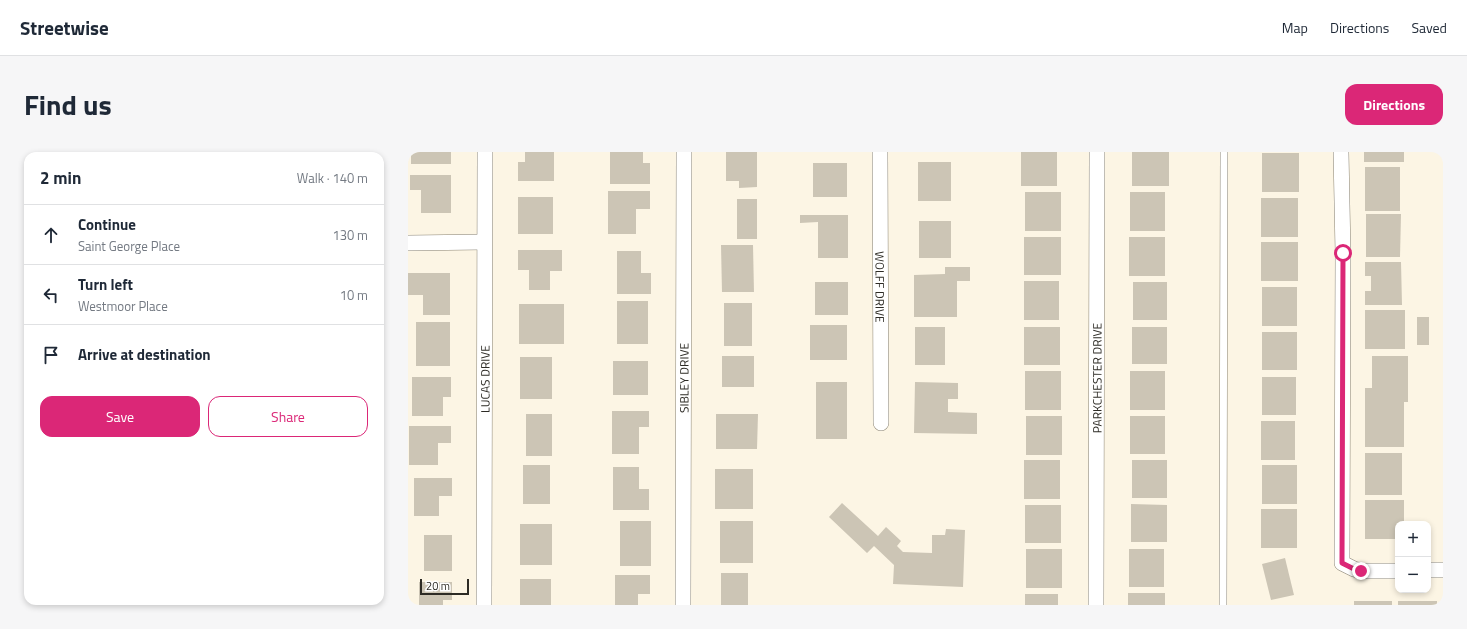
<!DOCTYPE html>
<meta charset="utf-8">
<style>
body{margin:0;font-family:"Titillium Web",sans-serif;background:#f6f6f7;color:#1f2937}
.controls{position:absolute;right:12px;bottom:12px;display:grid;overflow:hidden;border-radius:8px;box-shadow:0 2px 6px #0003}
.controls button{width:36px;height:36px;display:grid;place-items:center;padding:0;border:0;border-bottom:1px solid #e0e1e3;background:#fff;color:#1f2937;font:20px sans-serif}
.scale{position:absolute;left:12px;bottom:10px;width:49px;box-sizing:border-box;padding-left:4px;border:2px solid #2d2b25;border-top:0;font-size:11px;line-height:14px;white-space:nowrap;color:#2d2b25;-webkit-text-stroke:3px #fff;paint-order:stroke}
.stop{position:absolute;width:12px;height:12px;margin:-9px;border:3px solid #db2777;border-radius:50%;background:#fff}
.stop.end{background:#db2777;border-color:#fff;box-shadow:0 1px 4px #0008}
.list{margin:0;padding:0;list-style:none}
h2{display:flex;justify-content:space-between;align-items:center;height:52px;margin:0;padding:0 16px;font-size:17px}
h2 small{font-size:13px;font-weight:400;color:#747a83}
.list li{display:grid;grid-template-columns:26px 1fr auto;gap:12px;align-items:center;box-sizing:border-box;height:60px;padding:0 16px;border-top:1px solid #e0e1e3}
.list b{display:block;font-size:15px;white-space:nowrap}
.list p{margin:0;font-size:13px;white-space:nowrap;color:#747a83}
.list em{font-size:13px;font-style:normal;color:#747a83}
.actions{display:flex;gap:8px;padding:12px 16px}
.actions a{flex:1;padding:9px 0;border:1px solid #db2777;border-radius:12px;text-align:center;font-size:14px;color:#db2777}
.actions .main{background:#db2777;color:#fff}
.icon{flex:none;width:22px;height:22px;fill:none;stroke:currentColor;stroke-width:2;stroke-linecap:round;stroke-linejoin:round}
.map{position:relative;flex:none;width:1035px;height:453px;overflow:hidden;border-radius:12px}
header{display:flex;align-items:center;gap:24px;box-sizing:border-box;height:56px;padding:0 20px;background:#fff;border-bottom:1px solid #e0e1e3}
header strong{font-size:19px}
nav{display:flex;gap:22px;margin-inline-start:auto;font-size:14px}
.intro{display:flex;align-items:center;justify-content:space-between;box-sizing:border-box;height:96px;padding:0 24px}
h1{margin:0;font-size:28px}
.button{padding:10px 18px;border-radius:12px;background:#db2777;color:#fff;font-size:14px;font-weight:700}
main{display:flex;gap:24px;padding:0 24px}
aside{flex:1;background:#fff;border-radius:12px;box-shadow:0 2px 6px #0003}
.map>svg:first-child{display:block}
</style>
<header>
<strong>Streetwise</strong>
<nav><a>Map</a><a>Directions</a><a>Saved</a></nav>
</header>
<div class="intro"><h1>Find us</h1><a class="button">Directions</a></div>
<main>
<aside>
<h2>2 min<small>Walk · 140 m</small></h2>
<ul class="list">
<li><svg class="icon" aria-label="ahead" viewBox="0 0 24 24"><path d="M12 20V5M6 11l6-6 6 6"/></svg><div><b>Continue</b><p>Saint George Place</p></div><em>130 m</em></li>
<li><svg class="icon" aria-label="left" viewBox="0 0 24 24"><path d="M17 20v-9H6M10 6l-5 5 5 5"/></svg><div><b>Turn left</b><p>Westmoor Place</p></div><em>10 m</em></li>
<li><svg class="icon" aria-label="arrive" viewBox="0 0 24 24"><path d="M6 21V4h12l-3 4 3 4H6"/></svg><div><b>Arrive at destination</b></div></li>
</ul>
<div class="actions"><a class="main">Save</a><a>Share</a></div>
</aside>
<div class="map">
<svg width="1035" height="453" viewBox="0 0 1035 453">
<rect width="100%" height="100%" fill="#fcf5e4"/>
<!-- building -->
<g fill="#ccc5b5">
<rect x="3" y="0" width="40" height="12"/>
<polygon points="117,0 146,0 146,29 110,29 110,10 117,10"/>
<polygon points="202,0 235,0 235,11 242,11 242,32 202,32"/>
<polygon points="318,0 349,0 349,35 331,36 331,29 318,29"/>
<rect x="613" y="0" width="36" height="34"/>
<rect x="724" y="0" width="37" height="34"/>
<rect x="956" y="0" width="40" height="10"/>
<rect x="854" y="1" width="37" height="39"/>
<rect x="510" y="10" width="33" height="39"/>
<rect x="405" y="11" width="34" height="34"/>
<rect x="957" y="15" width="35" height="44"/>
<polygon points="2,23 43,23 43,61 13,61 13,38 2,38"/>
<polygon points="200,39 242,39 242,57 228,57 228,82 200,82"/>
<rect x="617" y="40" width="36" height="39"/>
<rect x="722" y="40" width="35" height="39"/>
<rect x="110" y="45" width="35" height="37"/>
<rect x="853" y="46" width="37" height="39"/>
<rect x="329" y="47" width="20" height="40"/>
<polygon points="958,62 993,62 992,105 958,105"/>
<polygon points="392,63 440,63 440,106 410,106 410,70 392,71"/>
<rect x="511" y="69" width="32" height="37"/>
<rect x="616" y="85" width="37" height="38"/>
<rect x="721" y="85" width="36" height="39"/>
<rect x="853" y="90" width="37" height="39"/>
<polygon points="313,93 345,93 346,140 314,140"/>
<polygon points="110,98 154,98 154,119 142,119 142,138 121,138 121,118 110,118"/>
<polygon points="209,99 233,99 233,121 243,121 243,142 209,142"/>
<polygon points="957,110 993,110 994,153 957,153 957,139 963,139 963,124 957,124"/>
<polygon points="537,115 562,115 562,129 549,129 549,165 506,165 506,123 537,122"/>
<polygon points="0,121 42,121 42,163 15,163 15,143 0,143"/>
<rect x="616" y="129" width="35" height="39"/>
<rect x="407" y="130" width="33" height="33"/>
<rect x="725" y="130" width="34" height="38"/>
<rect x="854" y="135" width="35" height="39"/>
<rect x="209" y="149" width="31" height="43"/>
<rect x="316" y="151" width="28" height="43"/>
<rect x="111" y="152" width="45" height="40"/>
<rect x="957" y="158" width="40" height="39"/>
<rect x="1009" y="165" width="12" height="28"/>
<rect x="8" y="170" width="34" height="44"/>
<rect x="402" y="173" width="37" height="35"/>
<rect x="507" y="175" width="30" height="38"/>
<rect x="616" y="175" width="36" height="38"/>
<rect x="724" y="175" width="35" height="37"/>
<rect x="854" y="180" width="35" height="38"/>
<rect x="314" y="204" width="32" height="31"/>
<polygon points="964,204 1000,204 1000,250 996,250 996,295 957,295 957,236 964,236"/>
<rect x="112" y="205" width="32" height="42"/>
<rect x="205" y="209" width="35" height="34"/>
<rect x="617" y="219" width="36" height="39"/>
<rect x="722" y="219" width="35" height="39"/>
<polygon points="4,225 43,225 43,245 35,245 35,264 4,264"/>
<rect x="854" y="225" width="34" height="38"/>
<rect x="408" y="230" width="31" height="57"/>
<polygon points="507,230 550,231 550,247 540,247 540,260 569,261 569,282 506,281"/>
<polygon points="204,259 241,259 241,275 231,275 231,302 204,302"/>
<rect x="118" y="262" width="26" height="42"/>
<polygon points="308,262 350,262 349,297 308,297"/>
<rect x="618" y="264" width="36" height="39"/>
<rect x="722" y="264" width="35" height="38"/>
<rect x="853" y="269" width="34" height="39"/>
<polygon points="1,274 43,274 43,291 30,291 30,313 1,313"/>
<rect x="957" y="301" width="37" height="42"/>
<rect x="616" y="308" width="36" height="39"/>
<rect x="724" y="308" width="35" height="38"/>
<rect x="115" y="313" width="27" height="39"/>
<rect x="854" y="313" width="35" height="39"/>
<polygon points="205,315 231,315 231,337 241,337 241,358 205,358"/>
<rect x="307" y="317" width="38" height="40"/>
<polygon points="6,326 44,326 44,344 31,344 31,364 6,364"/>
<polygon points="957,348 996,348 996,372 990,372 990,387 957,387"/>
<polygon points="434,351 470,384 478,375 493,389 489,394 495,400 524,401 524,383 537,383 538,377 557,378 555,435 485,432 486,413 466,394 459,401 421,365"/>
<polygon points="723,352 759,353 759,390 723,390"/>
<rect x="617" y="353" width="36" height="38"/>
<rect x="853" y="357" width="36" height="39"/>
<rect x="212" y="369" width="31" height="45"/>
<rect x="312" y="369" width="33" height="42"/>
<rect x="112" y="372" width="32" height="41"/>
<rect x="16" y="383" width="28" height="36"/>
<rect x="618" y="397" width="36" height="39"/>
<rect x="721" y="397" width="35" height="38"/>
<polygon points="877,406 886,443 863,448 854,412"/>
<rect x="313" y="421" width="27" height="32"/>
<polygon points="207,423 242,423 242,442 230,442 230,453 207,453"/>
<rect x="112" y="427" width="31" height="26"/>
<polygon points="11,430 44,430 44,448 35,448 35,453 11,453"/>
<rect x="720" y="441" width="37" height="12"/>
<rect x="617" y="442" width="33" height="11"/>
<rect x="946" y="449" width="38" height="4"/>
<rect x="990" y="449" width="39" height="4"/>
</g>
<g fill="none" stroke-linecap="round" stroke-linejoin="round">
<defs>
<polyline id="service" points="815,453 816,0"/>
<g id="minor">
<path id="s1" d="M472,0L473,271"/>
<polyline points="933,0 935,101 934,411 946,417 953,419 990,419"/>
<polyline points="0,91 76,90"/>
<polyline points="1020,418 1035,418"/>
<path id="s2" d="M76,453L77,0"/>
<path id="s3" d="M275,453L276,0"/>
<path id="s4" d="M688,453L689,0"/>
</g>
</defs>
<!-- service casing -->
<use href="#service" stroke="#888273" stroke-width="8"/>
<!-- minor casing -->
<use href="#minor" stroke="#888273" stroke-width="16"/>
<!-- service -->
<use href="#service" stroke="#fff" stroke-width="7"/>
<!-- minor -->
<use href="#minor" stroke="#fff" stroke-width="15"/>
</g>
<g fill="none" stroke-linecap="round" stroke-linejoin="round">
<!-- route -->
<polyline stroke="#db2777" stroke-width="5" points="935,101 934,411 946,417 953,419"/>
</g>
<g text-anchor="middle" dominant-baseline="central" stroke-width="4" stroke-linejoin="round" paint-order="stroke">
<!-- street labels -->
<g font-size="12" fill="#2d2b25" stroke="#fff">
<text stroke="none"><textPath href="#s1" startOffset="135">WOLFF DRIVE</textPath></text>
<text stroke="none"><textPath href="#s2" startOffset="226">LUCAS DRIVE</textPath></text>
<text stroke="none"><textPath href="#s3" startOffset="227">SIBLEY DRIVE</textPath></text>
<text stroke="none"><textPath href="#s4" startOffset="227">PARKCHESTER DRIVE</textPath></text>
</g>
</g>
</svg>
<div class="controls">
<button>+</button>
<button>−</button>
</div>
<div class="scale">20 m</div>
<div class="stop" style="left:935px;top:101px"></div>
<div class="stop end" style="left:953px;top:419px"></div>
</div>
</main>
